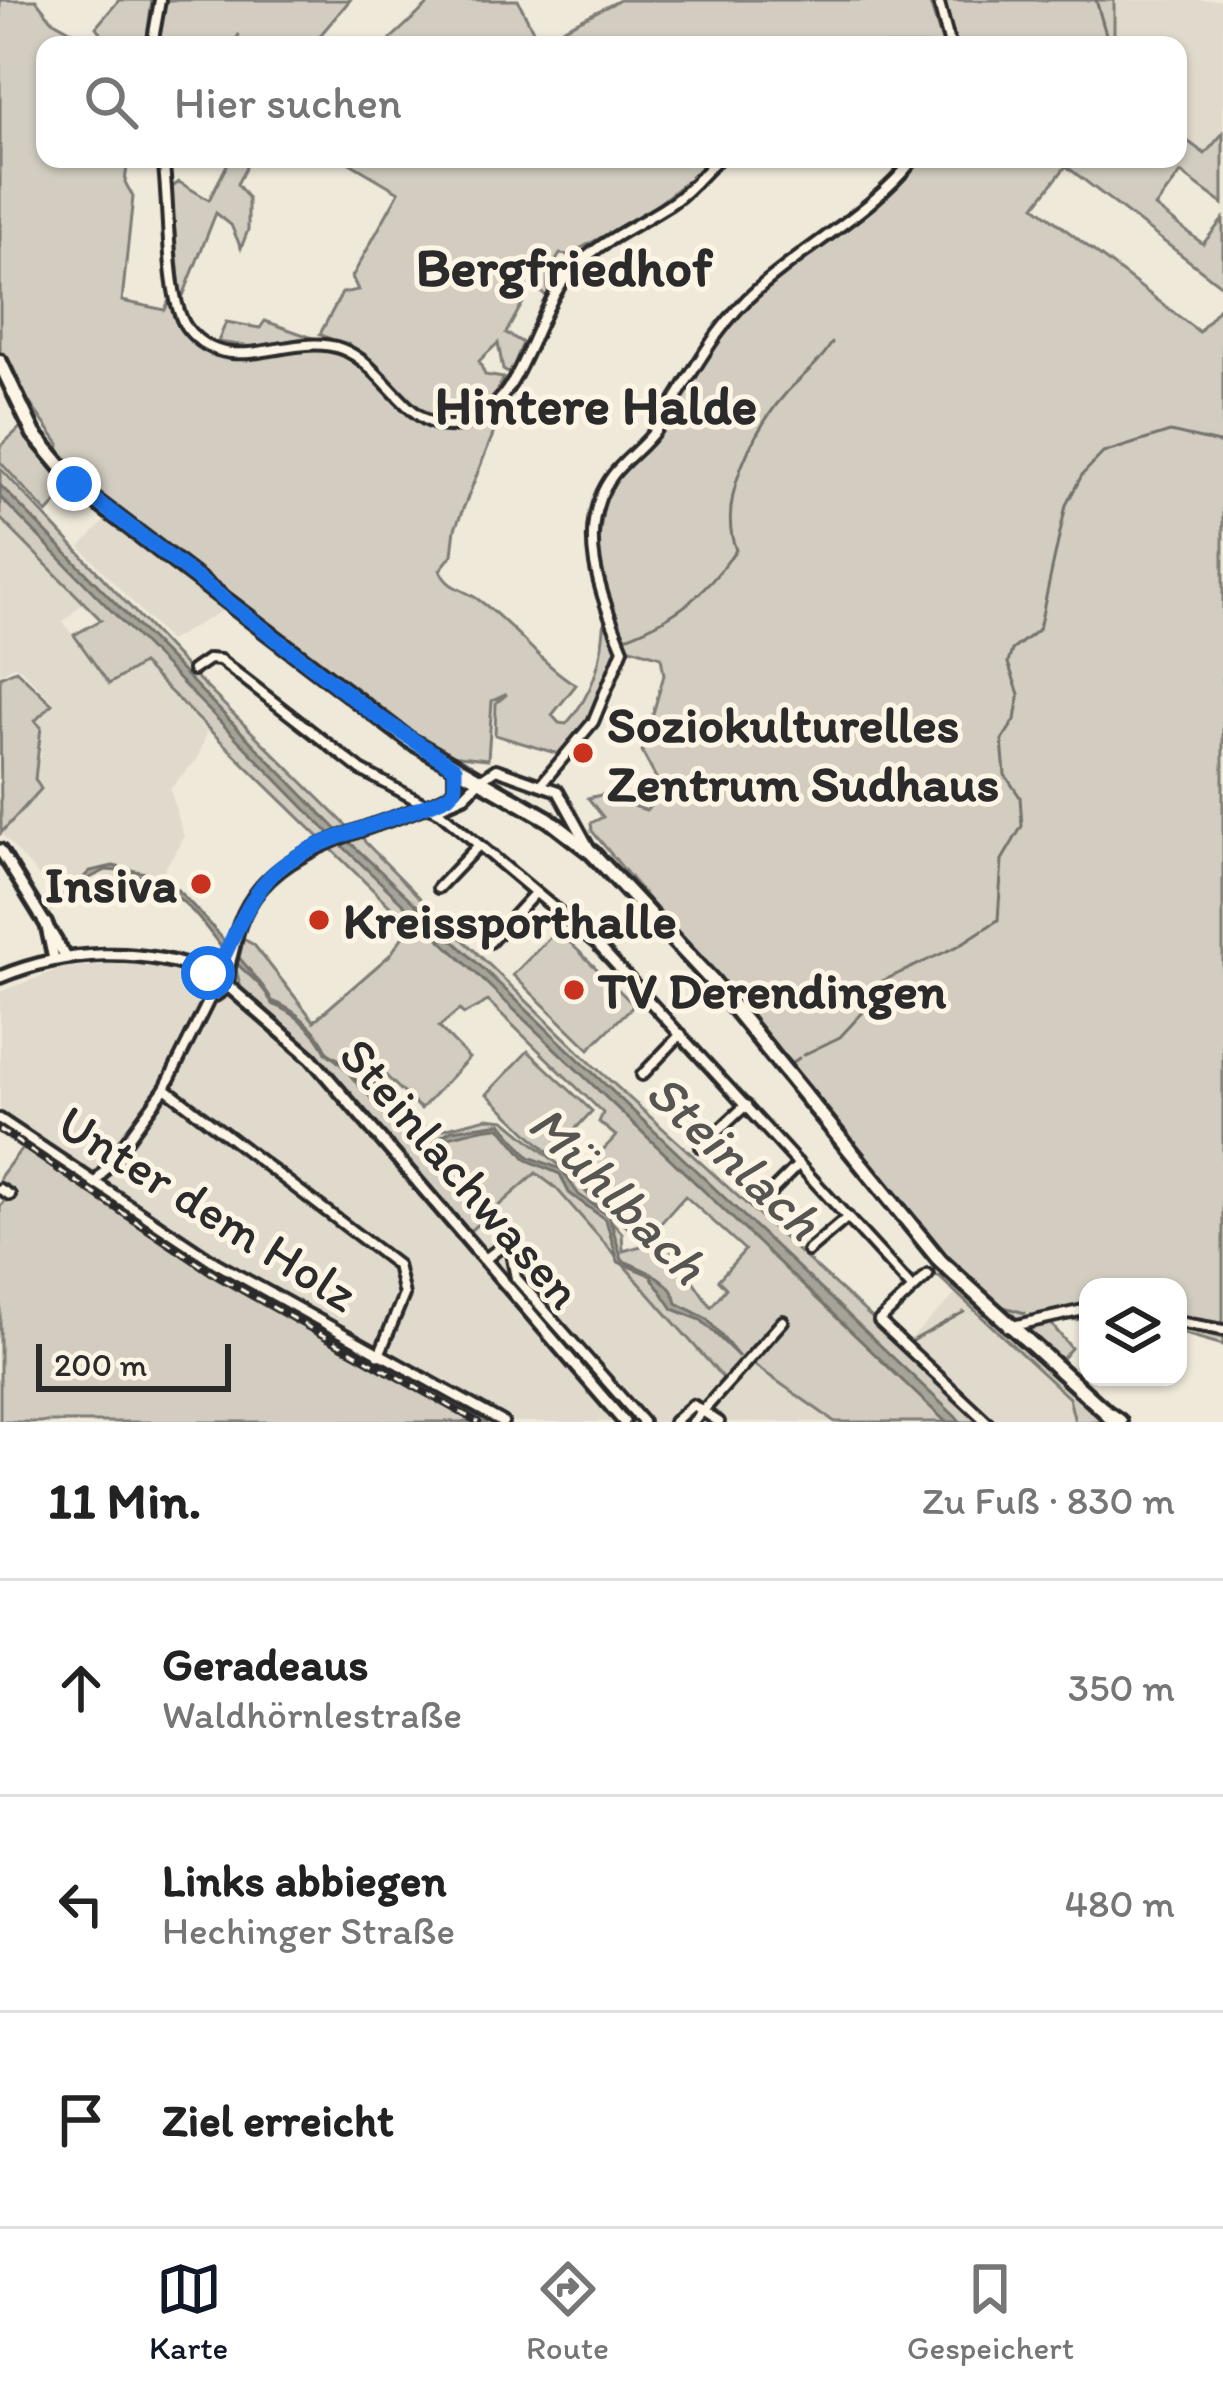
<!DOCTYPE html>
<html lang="de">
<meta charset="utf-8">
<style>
body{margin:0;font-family:Itim,sans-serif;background:#f2f2f2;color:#222}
.controls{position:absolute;right:36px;bottom:36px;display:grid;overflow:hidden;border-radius:24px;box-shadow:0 3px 9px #0004}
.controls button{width:108px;height:108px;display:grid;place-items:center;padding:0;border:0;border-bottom:3px solid #e0e0e0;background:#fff;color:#222;font:60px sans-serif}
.scale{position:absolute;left:36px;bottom:30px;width:195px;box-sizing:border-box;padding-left:12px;border:6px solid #2b2b2b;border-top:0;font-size:33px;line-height:42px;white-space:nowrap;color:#2b2b2b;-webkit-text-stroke:9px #fcf5e5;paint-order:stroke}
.stop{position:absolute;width:36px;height:36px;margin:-27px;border:9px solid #1a73e8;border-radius:50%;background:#fff}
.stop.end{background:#1a73e8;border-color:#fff;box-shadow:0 3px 12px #0008}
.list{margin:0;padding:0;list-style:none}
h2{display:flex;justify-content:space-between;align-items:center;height:156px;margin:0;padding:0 48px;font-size:51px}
h2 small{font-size:39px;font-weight:400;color:#767676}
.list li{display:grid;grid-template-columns:78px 1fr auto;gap:36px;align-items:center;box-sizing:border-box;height:216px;padding:0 48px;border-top:3px solid #e0e0e0}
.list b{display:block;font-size:45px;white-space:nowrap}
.list p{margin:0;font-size:39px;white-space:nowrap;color:#767676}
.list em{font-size:39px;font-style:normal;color:#767676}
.icon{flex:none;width:66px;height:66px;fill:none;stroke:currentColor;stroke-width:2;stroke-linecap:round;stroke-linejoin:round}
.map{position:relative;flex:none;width:1223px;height:1422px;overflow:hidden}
.search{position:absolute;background:#fff;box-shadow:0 3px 9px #0004;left:36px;right:36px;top:36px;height:132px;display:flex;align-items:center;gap:30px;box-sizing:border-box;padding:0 42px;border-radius:24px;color:#767676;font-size:45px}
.sheet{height:804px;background:#fff}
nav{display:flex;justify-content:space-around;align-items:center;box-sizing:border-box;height:168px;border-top:3px solid #e0e0e0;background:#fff;font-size:33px;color:#767676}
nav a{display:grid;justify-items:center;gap:6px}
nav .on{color:#111827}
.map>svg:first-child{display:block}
</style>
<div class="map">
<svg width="1223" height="1422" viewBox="0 0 1223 1422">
<rect width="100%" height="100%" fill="#efe9da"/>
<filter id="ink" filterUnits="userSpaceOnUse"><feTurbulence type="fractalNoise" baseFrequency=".00833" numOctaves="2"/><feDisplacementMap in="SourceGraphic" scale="24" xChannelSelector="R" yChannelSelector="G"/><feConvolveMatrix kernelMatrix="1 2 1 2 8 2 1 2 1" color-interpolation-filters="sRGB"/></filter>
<g filter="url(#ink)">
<!-- built -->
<g fill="#e0dacc">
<polygon points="1114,0 1223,0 1223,133 1205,154 1178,134 1178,45 1114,45"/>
<polygon points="109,516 225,606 225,609 169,641 80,547"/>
<polygon points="0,519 84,602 63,622 109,684 140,664 207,731 198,758 170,789 184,837 155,885 125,886 94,872 60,900 1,833 41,789 35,779 41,754 35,721 53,702 22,670 14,666 0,674"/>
<polygon points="149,959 228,986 268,1015 465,1235 535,1172 556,1187 729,1385 749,1362 835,1422 503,1422 216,1263 0,1119 0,992 59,969"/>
<polygon points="957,1293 1069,1398 1075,1422 978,1418 904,1345"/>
</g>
<!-- green -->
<g fill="#d2cdc0" stroke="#7e7c76" stroke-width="3" fill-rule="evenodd">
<path d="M0,0H36L52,20L97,45H45V159H128L125,182L133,197L122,301L165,310L171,295C200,404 279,328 342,354C377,368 395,406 427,425L469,426L506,402L455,529L452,555L440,570C447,588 461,588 476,598C513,623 537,661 576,685L552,715L559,723L566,724C595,693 603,656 605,614L619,651L589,720L562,755L495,735L496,703L507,694L492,701L488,759L449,755L423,741L78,481L58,459L59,444L0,362Z"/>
<polygon points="119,0 152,0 146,45 109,45 96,27"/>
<polygon points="162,0 350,0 312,45 237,45 239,34 233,45 155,45"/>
<polygon points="433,0 518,0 538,41 620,0 929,0 943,45 384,45"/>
<polygon points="942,0 1114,0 1114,45 954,45"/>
<polygon points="1223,133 1223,204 1181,173 1155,207 1203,244 1223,219 1223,287 1066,166 1035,206 1199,332 1223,303 1223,1345 1178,1332 1178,1287 1088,1287 1088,1319 1049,1321 1071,1348 1056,1366 1018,1337 1111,1422 1075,1422 1069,1398 939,1277 928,1275 946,1259 592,831 591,823 603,817 588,798 614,792 624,803 646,810 664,793 642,752 664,675 661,657 624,646 602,593 597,549 606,494 615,477 654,438 715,337 760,290 917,159 1178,159 1178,134 1205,154"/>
<polygon points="230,159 250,159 237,184 248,198 248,230 241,248 231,225 216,213 181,301 171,188 179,182 209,200"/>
<path d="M343,159H714L650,211L568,255L560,254L548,274V296L531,288L506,333L523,343L510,374L503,370L498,343L479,361L485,375L503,378C496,397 489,411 467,418C418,434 401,388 371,359C356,346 337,343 320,334L342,293L358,290L352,277L399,192Z"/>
<polygon points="265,321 310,337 253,347 218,342 226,322 260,328"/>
<polygon points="24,424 72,486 47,513 0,462 0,447"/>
<path d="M0,468L191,672L347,826H358L365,842L424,902L594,1066L987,1422H835L750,1362L729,1385L556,1188L536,1173L464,1236L311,1058L243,996L234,962L224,957L236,935L254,945L314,1021L390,955L410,926L142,664L109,684L74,635L101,620L0,518ZM488,1001L603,1113L599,1122L616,1136L576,1179L505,1120L487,1118L431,1132L374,1084L385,1075L421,1109L469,1058L439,1027L459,1010L464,1014ZM578,1183L644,1242L685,1196L745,1250L718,1280L726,1288L711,1307L659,1231L645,1245L623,1251L622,1233Z"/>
<polygon points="16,670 52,704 35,721 41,727 35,779 41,789 1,833 0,677"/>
<polygon points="557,930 634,1005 589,1049 513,975"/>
<polygon points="528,1051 592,1111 551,1155 487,1094"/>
<polygon points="28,1140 216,1263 503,1422 0,1422 0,1207 9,1196 0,1189 0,1177"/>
</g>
<!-- water -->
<g fill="#a6a399" stroke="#75736d" stroke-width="3">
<polygon points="0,485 338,831 961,1422 946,1422 331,835 0,497"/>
<path d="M113,866C131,871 153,872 167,881C183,892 269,989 272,1001C294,1009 319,1030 328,1053L343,1062C353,1089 410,1134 438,1138L452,1130L501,1123L529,1157L561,1169L579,1195L609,1216L622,1260C643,1270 672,1278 677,1303L707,1319L739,1357L701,1320L673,1309L650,1275L618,1262L606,1220L569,1193L560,1174L527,1160L500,1127C477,1127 455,1138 435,1139C395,1141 354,1068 326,1053C319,1033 292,1010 272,1004C262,980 237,968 221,947C189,904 163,872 106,870L84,881L50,910L90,871Z"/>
</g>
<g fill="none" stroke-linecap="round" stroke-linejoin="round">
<!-- stream -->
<g stroke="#75736d" stroke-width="3">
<polyline points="1096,0 1109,45"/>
<path d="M623,638C675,619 704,596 736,550C716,501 754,429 787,392C803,375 818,365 832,343"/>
<polyline points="803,1055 840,1037 865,1010 878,983 958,946 998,920 1002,860 1022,826 1020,797 1005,775 1002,740 1015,720 1019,694 1008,663 1012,650 1039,629 1066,505 1082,475 1103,453 1170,432 1223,444"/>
<polyline points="788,1066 799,1058"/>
<polyline points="1000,1306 1025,1313"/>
<polyline points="1066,1318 1088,1317"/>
<polyline points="1178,1327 1223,1338"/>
<polyline points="910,1342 964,1312"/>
</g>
<defs>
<g id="minor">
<polyline points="938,0 950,45"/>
<polyline points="152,45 160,0"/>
<path d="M163,159C170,201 165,299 187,328C229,382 291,330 342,349C390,367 415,451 476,419C524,394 534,316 568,275C594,244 631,229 664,208C685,196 701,176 718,159"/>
<polyline points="193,670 209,659 220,660 361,770 441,813 597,944 912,1288"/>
<polyline points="480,780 496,769 558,791 592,853"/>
<path d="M543,782L593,722L623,649C601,596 573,528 613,475C626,458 645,446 657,428C691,378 712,329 759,288C809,244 872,212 914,159"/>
<polyline points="438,888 478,846"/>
<polyline points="490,942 535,893"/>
<polyline points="642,1075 681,1034"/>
<polyline points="165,1088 397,1265 404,1295 379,1355"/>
<polyline points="0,1119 216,1263 503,1422"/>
<polyline points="701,1147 746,1105"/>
<polyline points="94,1185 165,1088 212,994"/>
<polyline points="0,1189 10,1195"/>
<polyline points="762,1201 799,1164"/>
<polyline points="808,1251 848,1217"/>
<polyline points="484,1260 501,1247 510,1248 516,1278 643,1422"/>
<polyline points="928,1275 879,1321 987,1422"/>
<polyline points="1178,1322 1223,1330"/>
<polyline points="1008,1327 1088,1309"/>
<polyline points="674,1422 693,1405 719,1422"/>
<polyline points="693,1422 783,1321"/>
</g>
<g id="tertiary">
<polyline points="439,807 464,796 479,781"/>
<polyline points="0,850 66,957"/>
<polyline points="46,923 54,959"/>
<polyline points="226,975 212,971 204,986 215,995 228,986"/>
<path d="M0,977C65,950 142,946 208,973"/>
<polyline points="228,986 311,1058 624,1422"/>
<path d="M228,986C226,969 232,957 235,941C255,842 374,834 448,796L455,789V768"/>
</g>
<polyline id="primary" points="0,362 34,434 81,490 409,740 548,819 592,853 712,981 941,1262 1109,1415"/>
<polyline id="trunk" points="1109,1415 1119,1422"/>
</defs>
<!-- minor casing -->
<use href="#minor" stroke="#2b2b2b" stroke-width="16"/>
<!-- tertiary casing -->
<use href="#tertiary" stroke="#2b2b2b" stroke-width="18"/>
<!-- primary casing -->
<use href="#primary" stroke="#2b2b2b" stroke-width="21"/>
<!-- trunk casing -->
<use href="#trunk" stroke="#2b2b2b" stroke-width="22"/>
<!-- minor -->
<use href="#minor" stroke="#fcf5e5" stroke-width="8"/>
<!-- tertiary -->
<use href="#tertiary" stroke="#fcf5e5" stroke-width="9"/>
<!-- primary -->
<use href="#primary" stroke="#fcf5e5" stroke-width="12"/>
<!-- trunk -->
<use href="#trunk" stroke="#fcf5e5" stroke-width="14"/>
<defs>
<polyline id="rail" points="0,1130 217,1276 478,1422"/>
</defs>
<!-- rail casing -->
<use href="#rail" stroke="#2b2b2b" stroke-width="8"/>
<!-- rail -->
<use href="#rail" stroke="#fcf5e5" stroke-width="3" stroke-dasharray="9" stroke-linecap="butt"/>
</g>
</g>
<g fill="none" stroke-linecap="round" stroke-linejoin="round" filter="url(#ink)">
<!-- route -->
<path stroke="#1a73e8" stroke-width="15" d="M74,484L374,714L455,768V789L448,796C396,823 306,836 268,879C245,906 233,939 217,970L208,973"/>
</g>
<!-- markers -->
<g fill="#c8321e" stroke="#fcf5e5" stroke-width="4.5">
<circle cx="583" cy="753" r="12"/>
<circle cx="201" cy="884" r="12"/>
<circle cx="319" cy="920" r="12"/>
<circle cx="574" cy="990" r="12"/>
</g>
<g text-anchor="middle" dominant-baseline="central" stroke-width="10" stroke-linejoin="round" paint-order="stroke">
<!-- poi labels -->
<g font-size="51" font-weight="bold" fill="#2b2b2b" stroke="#fcf5e5" text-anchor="start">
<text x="607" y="724">Soziokulturelles<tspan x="607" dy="59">Zentrum Sudhaus</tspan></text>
<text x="177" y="884" text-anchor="end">Insiva</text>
<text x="343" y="920">Kreissporthalle</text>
<text x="598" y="990">TV Derendingen</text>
</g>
<!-- street labels -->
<g font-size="51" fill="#2b2b2b" stroke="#fcf5e5">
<text transform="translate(461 1173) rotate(49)">Steinlachwasen</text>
<text transform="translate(208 1208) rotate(32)">Unter dem Holz</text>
</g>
<!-- neighbourhood labels -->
<g font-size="54" font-weight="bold" fill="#2b2b2b" stroke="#fcf5e5">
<text x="564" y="267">Bergfriedhof</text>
<text x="596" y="405">Hintere Halde</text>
</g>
<!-- water labels -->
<g font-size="54" font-style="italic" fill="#565552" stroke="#fcf5e5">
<text transform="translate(734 1156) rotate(43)">Steinlach</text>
<text transform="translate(618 1194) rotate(45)">Mühlbach</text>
</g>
</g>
</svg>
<div class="controls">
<button><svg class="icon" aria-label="layers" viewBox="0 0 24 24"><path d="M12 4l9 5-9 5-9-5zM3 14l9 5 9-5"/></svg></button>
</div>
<div class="scale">200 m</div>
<div class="stop" style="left:208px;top:973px"></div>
<div class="stop end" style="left:74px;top:484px"></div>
<div class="search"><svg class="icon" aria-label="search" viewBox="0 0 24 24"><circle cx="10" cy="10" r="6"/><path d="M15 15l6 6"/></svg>Hier suchen</div>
</div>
<section class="sheet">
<h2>11 Min.<small>Zu Fuß · 830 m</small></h2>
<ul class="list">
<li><svg class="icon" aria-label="ahead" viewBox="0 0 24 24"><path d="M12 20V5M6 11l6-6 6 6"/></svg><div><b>Geradeaus</b><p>Waldhörnlestraße</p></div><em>350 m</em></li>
<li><svg class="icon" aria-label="left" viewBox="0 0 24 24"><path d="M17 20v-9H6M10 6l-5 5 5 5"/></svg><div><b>Links abbiegen</b><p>Hechinger Straße</p></div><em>480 m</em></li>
<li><svg class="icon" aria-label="arrive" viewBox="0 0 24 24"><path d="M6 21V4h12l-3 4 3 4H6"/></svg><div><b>Ziel erreicht</b></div></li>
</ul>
</section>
<nav>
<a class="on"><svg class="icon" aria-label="map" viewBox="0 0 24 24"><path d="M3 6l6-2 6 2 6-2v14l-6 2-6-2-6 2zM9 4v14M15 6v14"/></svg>Karte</a>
<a><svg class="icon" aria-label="directions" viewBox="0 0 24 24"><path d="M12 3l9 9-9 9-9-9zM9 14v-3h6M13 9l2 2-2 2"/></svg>Route</a>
<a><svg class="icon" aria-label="saved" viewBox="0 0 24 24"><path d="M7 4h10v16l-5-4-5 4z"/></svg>Gespeichert</a>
</nav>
